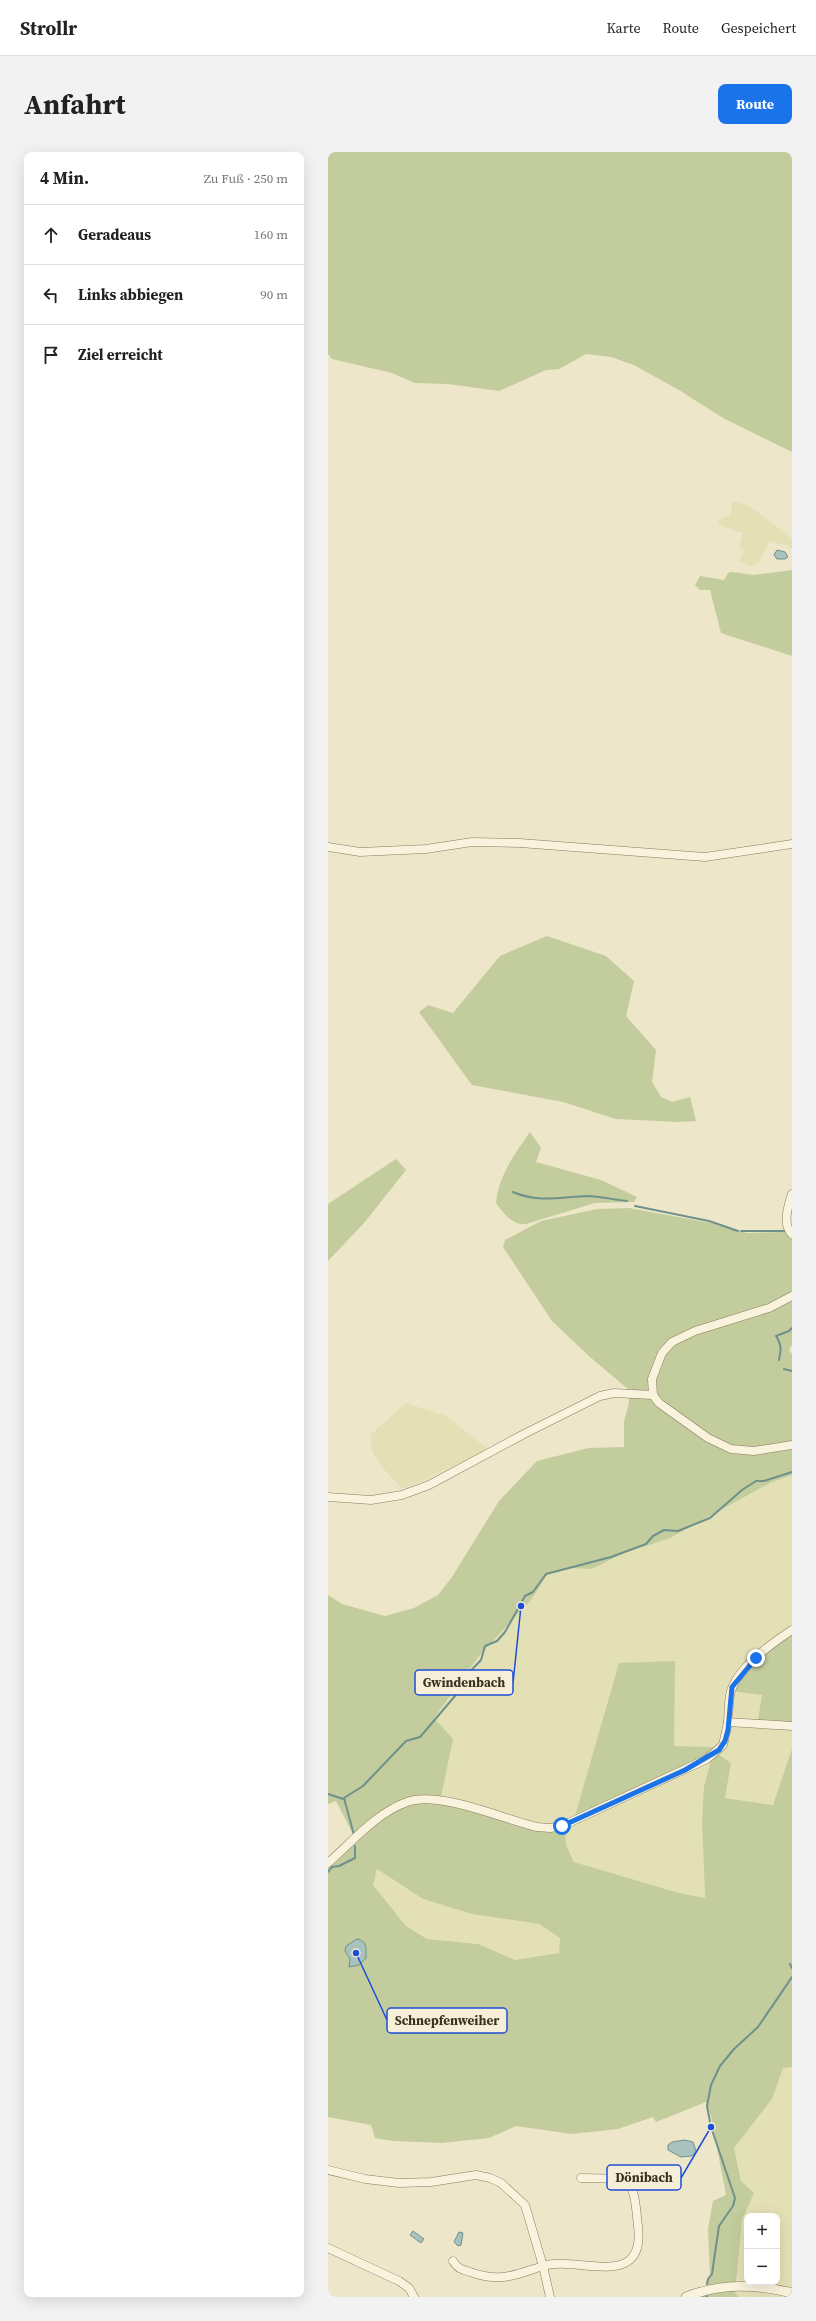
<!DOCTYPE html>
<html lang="de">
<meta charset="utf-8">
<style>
body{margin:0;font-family:"Source Serif 4",serif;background:#f2f2f2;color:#222}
.controls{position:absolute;right:12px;bottom:12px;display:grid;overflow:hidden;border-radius:8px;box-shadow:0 4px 16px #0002}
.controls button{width:36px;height:36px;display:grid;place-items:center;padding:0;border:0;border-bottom:1px solid #e0e0e0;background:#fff;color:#222;font:20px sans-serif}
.stop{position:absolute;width:12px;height:12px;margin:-9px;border:3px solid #1a73e8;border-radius:50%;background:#fff}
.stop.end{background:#1a73e8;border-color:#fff;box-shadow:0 1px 4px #0008}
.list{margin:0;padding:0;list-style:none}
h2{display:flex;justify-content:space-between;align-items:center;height:52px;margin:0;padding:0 16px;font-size:17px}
h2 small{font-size:13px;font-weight:400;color:#767676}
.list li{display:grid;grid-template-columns:26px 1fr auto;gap:12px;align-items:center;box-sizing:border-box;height:60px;padding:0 16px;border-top:1px solid #e0e0e0}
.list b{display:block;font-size:15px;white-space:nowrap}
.list em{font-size:13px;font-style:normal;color:#767676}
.icon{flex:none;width:22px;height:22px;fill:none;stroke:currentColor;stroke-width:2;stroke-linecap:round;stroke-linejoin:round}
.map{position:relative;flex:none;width:464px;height:2145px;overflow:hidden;border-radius:8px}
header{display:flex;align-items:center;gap:24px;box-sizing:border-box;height:56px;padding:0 20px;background:#fff;border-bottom:1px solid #e0e0e0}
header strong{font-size:19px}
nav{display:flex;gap:22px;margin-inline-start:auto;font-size:14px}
.intro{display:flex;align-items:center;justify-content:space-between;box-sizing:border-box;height:96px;padding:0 24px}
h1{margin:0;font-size:28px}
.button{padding:10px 18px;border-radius:8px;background:#1a73e8;color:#fff;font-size:14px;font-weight:700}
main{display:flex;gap:24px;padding:0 24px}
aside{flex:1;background:#fff;border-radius:8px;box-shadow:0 4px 16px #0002}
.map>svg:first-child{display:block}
</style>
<header>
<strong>Strollr</strong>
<nav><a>Karte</a><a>Route</a><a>Gespeichert</a></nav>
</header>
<div class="intro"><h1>Anfahrt</h1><a class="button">Route</a></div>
<main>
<aside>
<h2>4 Min.<small>Zu Fuß · 250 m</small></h2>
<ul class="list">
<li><svg class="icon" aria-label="ahead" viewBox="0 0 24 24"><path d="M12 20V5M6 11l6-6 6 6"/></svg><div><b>Geradeaus</b></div><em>160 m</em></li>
<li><svg class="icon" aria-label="left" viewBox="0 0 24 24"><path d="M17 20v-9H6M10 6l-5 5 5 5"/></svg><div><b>Links abbiegen</b></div><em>90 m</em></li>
<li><svg class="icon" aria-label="arrive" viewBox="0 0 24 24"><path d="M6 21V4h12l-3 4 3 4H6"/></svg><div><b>Ziel erreicht</b></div></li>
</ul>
</aside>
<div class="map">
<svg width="464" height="2145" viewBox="0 0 464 2145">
<rect width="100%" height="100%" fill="#eee6c8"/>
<!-- farmland -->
<g fill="#e4e0b6">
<polygon points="404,349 421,354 451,376 464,387 464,397 453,391 451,393 445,389 440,391 431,410 422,414 411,409 416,399 411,394 415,381 389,372 392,367 403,363"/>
<polygon points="78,1251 118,1264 160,1297 94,1329 74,1337 54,1315 44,1299 42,1283"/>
<polygon points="464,1322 464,1476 403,1539 434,1542 464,1576 464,1597 445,1653 397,1646 403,1611 390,1602 391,1595 346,1594 345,1561 247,1664 383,1607 376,1634 374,1669 377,1746 351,1741 246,1710 238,1693 236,1670 222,1673 208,1672 113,1645 118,1616 106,1566 151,1504 203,1448 220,1422 242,1416 264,1417 296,1401 342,1386 442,1331"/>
<polygon points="49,1717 95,1747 144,1762 211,1772 232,1786 231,1801 187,1808 150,1792 99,1787 78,1774 45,1733"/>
<polygon points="455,1915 464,1915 464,2138 429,2130 449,2130 449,2064 419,2064 419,2129 408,2127 414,2068 425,2041 413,2029 406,1996 444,1947"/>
<polygon points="407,2137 461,2145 411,2145 407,2142"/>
</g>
<!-- green -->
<g fill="#c3cc9c" fill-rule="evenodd">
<polygon points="0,0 464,0 464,300 395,266 351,238 306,213 283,205 258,202 231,217 218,218 171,239 120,232 87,231 64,221 4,207 0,202"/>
<polygon points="464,418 464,504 393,481 382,438 372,438 367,433 372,424 396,428 400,421 404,420 426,423"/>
<polygon points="219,784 278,804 306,829 298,864 328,898 324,930 333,945 344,950 362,945 368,969 350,970 288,967 235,950 144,933 91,860 100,853 125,861 172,804"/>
<path d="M202,980L213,996L208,1010L273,1028L309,1045L306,1050L267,1051L198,1072C183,1073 176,1061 168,1051C171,1023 186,1003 202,980Z"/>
<polygon points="68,1007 78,1018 36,1071 0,1109 0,1052"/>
<path d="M301,1056L383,1071L419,1081L458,1080L464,1085V1193L461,1198L464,1202V1323L442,1331L342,1386L296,1401L264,1417L242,1416L220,1422L203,1448L151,1504L106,1566L125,1587L113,1645L208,1672L222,1673L237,1670L238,1693L246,1710L351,1741L377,1746L374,1669L376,1634L383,1608L247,1664L291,1511L347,1509L346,1594L391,1595L390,1602L403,1611L397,1646L445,1653L464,1597V1915L455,1916L444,1947L406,1996L413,2029L426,2041L414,2068L407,2141L411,2145H374L382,2123L380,2077L385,2049L398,2043L383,1964L378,1950L328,1970L325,1965L290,1977L244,1982L188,1974L161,1986L114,1991L65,1989L47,1986L43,1973L0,1965V1713L26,1684L8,1649L0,1652V1443L14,1452L57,1464L86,1456L110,1443L124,1425L171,1349L209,1309L261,1296L296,1295V1269L301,1251L300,1237L262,1205L224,1169L175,1095L177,1088L213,1069L269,1057ZM49,1717L95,1747L144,1762L211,1772L232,1786L231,1801L187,1808L150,1792L99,1787L78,1774L45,1733Z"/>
<polygon points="464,1476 464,1576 429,1575 434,1543 403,1539 407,1529"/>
</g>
<!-- water -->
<g fill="#a9c2bd" stroke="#6f918b">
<polygon points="449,398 457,400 460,405 457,407 449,407 446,403"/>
<path d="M29,1787C40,1789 38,1797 38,1806L31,1813L21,1815L22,1807L17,1799L18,1794Z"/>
<polygon points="357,1988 365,1990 368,1999 364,2004 353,2005 340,1998 340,1993 344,1990"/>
<polygon points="85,2079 96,2087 93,2091 82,2083"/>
<polygon points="131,2080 135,2081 133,2093 130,2094 126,2090"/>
</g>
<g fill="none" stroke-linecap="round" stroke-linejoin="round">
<!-- stream -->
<g stroke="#6f918b" stroke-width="2">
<path d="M185,1040C210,1051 233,1045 259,1044C272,1044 286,1048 299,1049"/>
<polyline points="307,1054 381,1069 410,1079"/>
<polyline points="413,1079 457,1079"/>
<path d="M451,1208C453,1198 454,1193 448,1184L461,1179L464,1176"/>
<polyline points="456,1217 464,1219"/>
<polyline points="0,1642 15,1647"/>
<polyline points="26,1683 16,1646 35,1634 78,1589 92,1585 127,1544 134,1528 153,1508 157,1494 169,1489 177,1480 197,1444 205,1440 218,1422 283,1405 318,1392 325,1384 336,1378 350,1379 382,1366 414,1338 428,1329 436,1329 464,1320"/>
<polyline points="0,1720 4,1715 11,1714 27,1706 27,1694"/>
<polyline points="462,1812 464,1816"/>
<polyline points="379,2132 380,2127 384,2122 391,2074 405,2054 407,2046 383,1975 379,1954 383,1933 392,1914 406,1897 430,1875 464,1825"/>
<polyline points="378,2144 379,2145"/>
</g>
<defs>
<g id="minor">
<polyline points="0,695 32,700 98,697 144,690 192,691 377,705 464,692"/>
<path d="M464,1042C460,1054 454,1073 464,1082"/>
<polyline points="464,1144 441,1156 367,1179 344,1190 334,1201 324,1227 325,1243 331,1251 380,1286 403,1297 426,1299 464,1293"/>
<polyline points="0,1345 43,1348 74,1343 101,1333 196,1282 272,1244 286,1241 325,1243"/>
<path d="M464,1478C444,1491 410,1516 403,1539C400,1549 401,1560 400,1570L464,1574"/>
<path d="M0,1711C24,1690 48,1661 79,1650C110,1638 175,1667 209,1675L222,1676L234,1674L379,1607L395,1593L400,1570"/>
<polyline points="0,2018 37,2027 71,2031 103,2030 148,2023 162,2026 173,2031 197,2053 215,2114 222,2145"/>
<polyline points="0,2096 71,2129 81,2136 86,2145"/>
<path d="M125,2109C129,2116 134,2118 142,2120C173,2131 186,2123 215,2114C249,2103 318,2140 310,2074C308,2058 308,2042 300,2027L253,2026"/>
</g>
<path id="tertiary" d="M358,2145C393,2131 427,2132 464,2141"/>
</defs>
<!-- minor casing -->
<use href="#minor" stroke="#8a795d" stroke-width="9"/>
<!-- tertiary casing -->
<use href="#tertiary" stroke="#8a795d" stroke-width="10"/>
<!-- minor -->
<use href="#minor" stroke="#f9f2dc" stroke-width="8"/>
<!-- tertiary -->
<use href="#tertiary" stroke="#f9f2dc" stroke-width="9"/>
</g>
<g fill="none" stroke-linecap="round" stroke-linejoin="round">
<!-- route -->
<polyline stroke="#1a73e8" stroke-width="5" points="234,1674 357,1618 391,1598 397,1589 400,1578 404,1535 428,1506"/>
</g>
<!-- callouts -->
<path fill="none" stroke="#1d4ed8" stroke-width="1.5" d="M193 1454L185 1531M28 1801L59 1868M383 1975L353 2026"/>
<g fill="#1d4ed8" stroke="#f5efd8" stroke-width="1.5">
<circle cx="193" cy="1454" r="4"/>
<circle cx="28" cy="1801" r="4"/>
<circle cx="383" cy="1975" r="4"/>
</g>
<g fill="#f5efd8" stroke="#1d4ed8" stroke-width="1.5">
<rect x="87" y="1518" width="98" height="25" rx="4"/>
<rect x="59" y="1856" width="120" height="25" rx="4"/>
<rect x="279" y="2013" width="74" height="25" rx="4"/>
</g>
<g font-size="13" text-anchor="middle" font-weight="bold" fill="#3b2f21">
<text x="136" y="1535">Gwindenbach</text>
<text x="119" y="1873">Schnepfenweiher</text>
<text x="316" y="2030">Dönibach</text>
</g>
</svg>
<div class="controls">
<button>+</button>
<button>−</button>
</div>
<div class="stop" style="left:234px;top:1674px"></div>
<div class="stop end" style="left:428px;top:1506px"></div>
</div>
</main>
